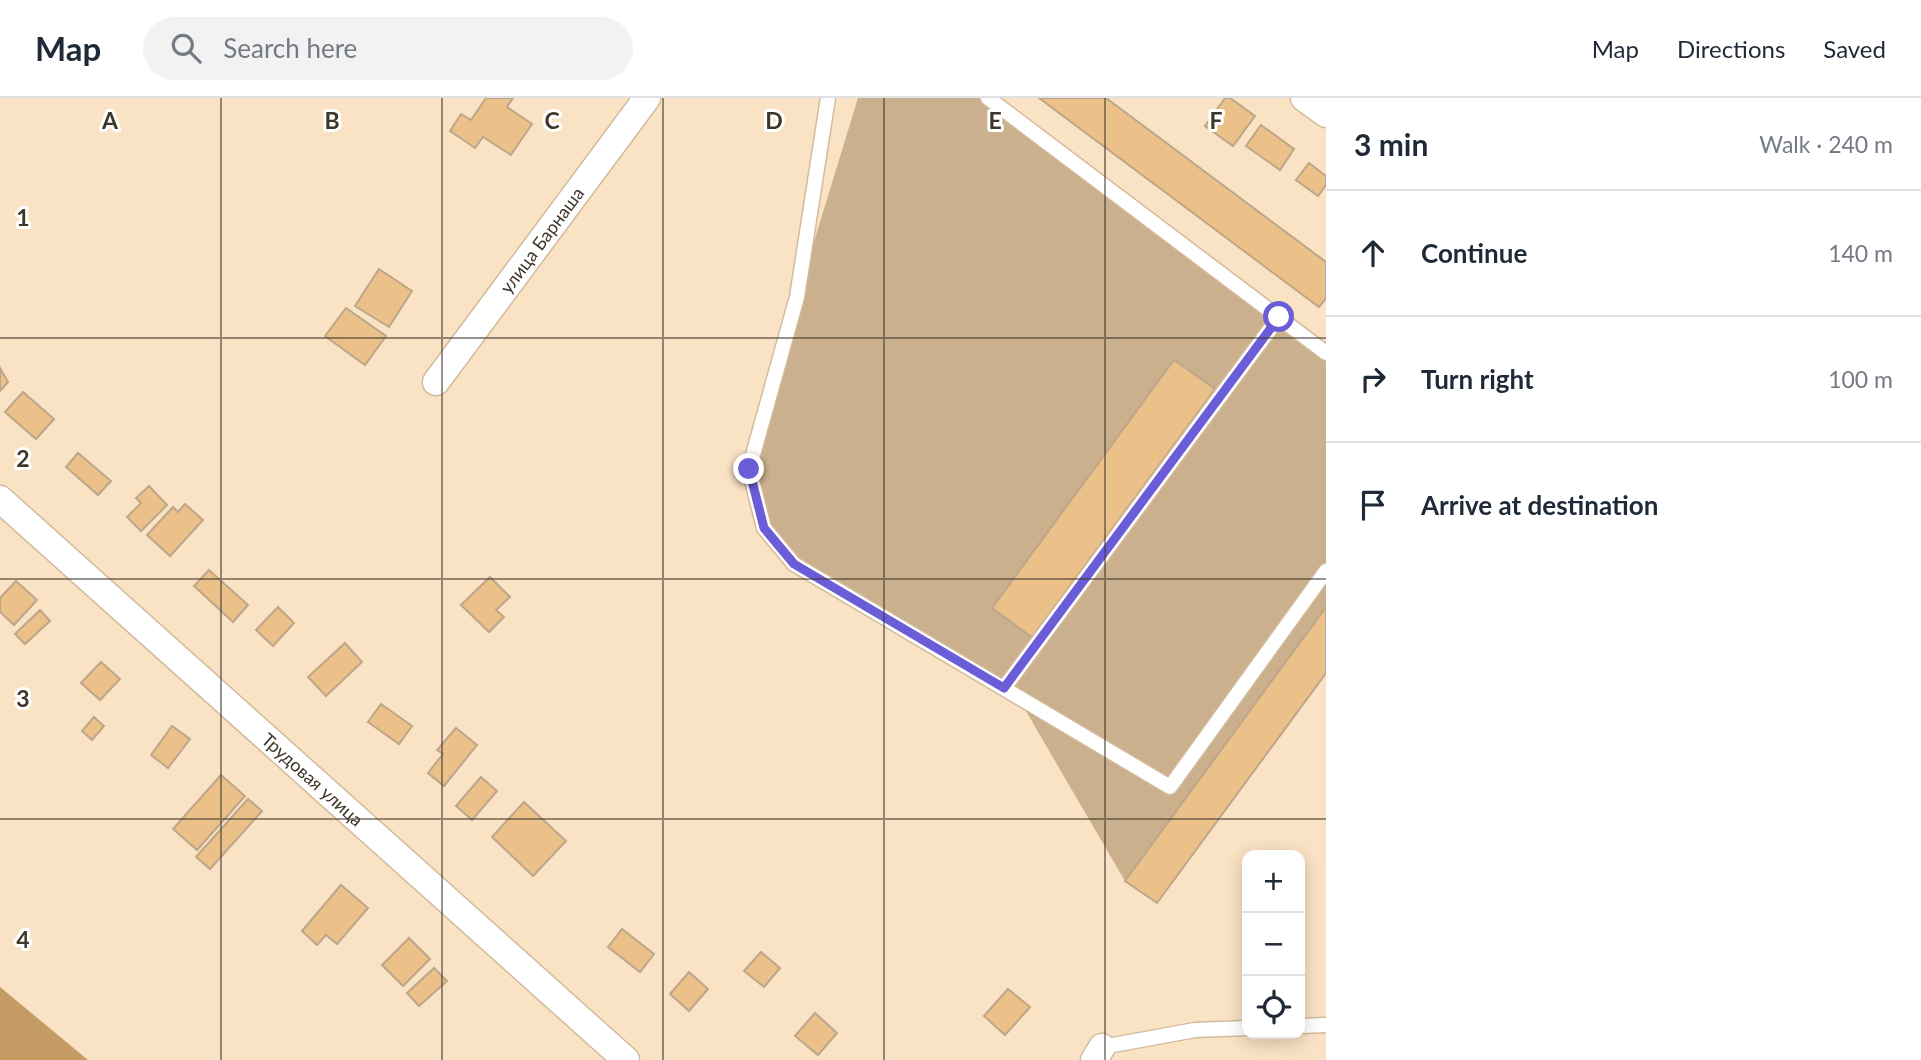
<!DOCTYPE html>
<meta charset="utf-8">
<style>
body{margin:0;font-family:Lato,sans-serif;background:#f2f2f3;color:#1f2937}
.controls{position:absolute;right:21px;bottom:21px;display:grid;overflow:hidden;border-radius:14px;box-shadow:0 4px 18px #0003}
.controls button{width:63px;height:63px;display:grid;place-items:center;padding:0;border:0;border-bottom:2px solid #e0e1e3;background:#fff;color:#1f2937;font:35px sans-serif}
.stop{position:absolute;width:21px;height:21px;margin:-16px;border:5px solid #6b5dd7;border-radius:50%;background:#fff}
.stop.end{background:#6b5dd7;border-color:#fff;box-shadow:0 2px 7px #0008}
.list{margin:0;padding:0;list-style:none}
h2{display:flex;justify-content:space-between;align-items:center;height:91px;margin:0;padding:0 28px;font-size:30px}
h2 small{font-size:23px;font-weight:400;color:#747a83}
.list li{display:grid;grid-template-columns:46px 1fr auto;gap:21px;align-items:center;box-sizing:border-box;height:126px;padding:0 28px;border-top:2px solid #e0e1e3}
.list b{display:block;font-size:26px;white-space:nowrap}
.list em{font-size:23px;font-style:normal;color:#747a83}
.icon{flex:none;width:38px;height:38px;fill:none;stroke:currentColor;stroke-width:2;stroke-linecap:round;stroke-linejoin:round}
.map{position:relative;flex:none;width:1326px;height:962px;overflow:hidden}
header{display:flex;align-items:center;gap:42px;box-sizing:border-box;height:98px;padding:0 35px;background:#fff;border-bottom:2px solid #e0e1e3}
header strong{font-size:33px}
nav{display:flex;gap:38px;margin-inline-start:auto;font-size:24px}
.search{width:490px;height:63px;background:#f2f2f3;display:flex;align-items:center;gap:18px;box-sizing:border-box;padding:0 24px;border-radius:38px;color:#747a83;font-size:26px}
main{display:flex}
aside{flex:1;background:#fff}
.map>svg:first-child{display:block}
</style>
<header>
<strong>Map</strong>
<div class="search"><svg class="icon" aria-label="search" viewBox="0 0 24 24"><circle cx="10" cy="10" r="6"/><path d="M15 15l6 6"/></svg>Search here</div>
<nav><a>Map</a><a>Directions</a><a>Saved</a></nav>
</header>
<main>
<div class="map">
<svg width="1326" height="962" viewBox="0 0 1326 962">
<rect width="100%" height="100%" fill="#fae2c4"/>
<!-- green -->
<polygon fill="#cbb08d" points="858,0 988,0 1326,255 1326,509 1125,783 1009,584 794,466 764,430 749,371 797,199"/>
<!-- forest -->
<polygon fill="#c39b63" points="0,889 88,962 0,962"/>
<!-- building -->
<g fill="#ecc189" stroke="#bda689" stroke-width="2">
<polygon points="486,0 513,0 507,9 532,26 511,57 483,39 475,50 450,33 461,16 471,22"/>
<polygon points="1039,0 1106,0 1326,164 1326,200 1319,209"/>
<polygon points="1225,0 1230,0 1255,18 1233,48 1205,28"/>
<polygon points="1261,27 1294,51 1280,72 1246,48"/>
<polygon points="1309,65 1326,78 1326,87 1318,98 1296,82"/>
<polygon points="379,171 412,193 389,229 355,208"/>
<polygon points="346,210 386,238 365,267 325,238"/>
<polygon points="1174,262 1215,291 1032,539 992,510"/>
<polygon points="0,270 8,284 0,293"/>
<polygon points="23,294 54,321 36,341 5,314"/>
<polygon points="78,355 111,383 98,397 66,369"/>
<polygon points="149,388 167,407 141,433 127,419 141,405 136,400"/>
<polygon points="185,406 203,422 170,458 147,437 173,409 178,414"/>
<polygon points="209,472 248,507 233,524 194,488"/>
<polygon points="490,479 510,499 496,512 504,519 489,534 461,507"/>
<polygon points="16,483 37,502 14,527 0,514 0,500"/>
<polygon points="278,509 294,525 273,548 256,532"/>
<polygon points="1326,509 1326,575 1157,805 1125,783"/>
<polygon points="40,512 50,523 25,546 15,536"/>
<polygon points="345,545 362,564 326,598 308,579"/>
<polygon points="101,564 120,581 100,602 81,585"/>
<polygon points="381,606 412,628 399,646 368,624"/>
<polygon points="94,619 104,628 92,642 82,633"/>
<polygon points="172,628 190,641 168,670 151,657"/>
<polygon points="456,630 477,647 444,688 428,675 443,656 437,652"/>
<polygon points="221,677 245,698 197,752 173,731"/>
<polygon points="481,679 497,693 472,722 456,708"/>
<polygon points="248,701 262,713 210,771 196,759"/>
<polygon points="524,704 566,743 533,778 492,739"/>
<polygon points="341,787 368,810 337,846 326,837 317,847 302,833"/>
<polygon points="622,831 654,856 640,874 608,849"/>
<polygon points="409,840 430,861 403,888 382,867"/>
<polygon points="761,854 780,870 764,889 744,873"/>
<polygon points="434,870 447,883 419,908 407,895"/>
<polygon points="689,874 708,891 689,913 670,896"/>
<polygon points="1008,891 1030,909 1005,937 984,918"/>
<polygon points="815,915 837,935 818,957 795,938"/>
</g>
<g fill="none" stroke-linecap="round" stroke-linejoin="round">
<defs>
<g id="lane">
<polyline points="828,0 797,199 749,371 764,430 794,466 1170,689 1326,473"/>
<polyline points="988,0 1326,255"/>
<polyline points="1004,590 1279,219"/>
<polyline points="1300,928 1326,927"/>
<polyline points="1102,949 1195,932 1247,930"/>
</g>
<g id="street">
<polyline points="1304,0 1326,16"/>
<path id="s1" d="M436,284L647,0"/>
<path id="s2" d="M0,401L626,962"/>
<polyline points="1094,962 1102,949"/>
</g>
</defs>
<!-- lane casing -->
<use href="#lane" stroke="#d2bb9d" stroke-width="17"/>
<!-- street casing -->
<use href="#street" stroke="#d2bb9d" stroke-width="29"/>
<!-- lane -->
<use href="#lane" stroke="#fff" stroke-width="14"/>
<!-- street -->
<use href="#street" stroke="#fff" stroke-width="26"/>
</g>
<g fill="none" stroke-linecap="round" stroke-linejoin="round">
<!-- route -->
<polyline stroke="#6b5dd7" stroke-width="9" points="749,371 764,430 794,466 1004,590 1279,219"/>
</g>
<!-- grid -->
<path fill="none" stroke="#3f362a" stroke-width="2" stroke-opacity="0.55" d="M221,0V962M442,0V962M663,0V962M884,0V962M1105,0V962M0,240H1326M0,481H1326M0,721H1326"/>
<g text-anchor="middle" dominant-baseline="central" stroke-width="6" stroke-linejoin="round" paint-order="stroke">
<!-- street labels -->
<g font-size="18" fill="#3f362a" stroke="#fff">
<text stroke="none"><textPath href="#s1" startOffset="177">улица Барнаша</textPath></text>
<text stroke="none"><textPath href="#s2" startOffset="420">Трудовая улица</textPath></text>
</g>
</g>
<g font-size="23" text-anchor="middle" font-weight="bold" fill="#3f362a" stroke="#fff" stroke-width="6" stroke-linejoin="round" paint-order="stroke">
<text x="110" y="31">A</text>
<text x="332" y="31">B</text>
<text x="552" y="31">C</text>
<text x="774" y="31">D</text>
<text x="995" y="31">E</text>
<text x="1216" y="31">F</text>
<text x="23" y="128">1</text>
<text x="23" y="369">2</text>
<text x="23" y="609">3</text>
<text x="23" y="850">4</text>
</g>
</svg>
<div class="controls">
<button>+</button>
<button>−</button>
<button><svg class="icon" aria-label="locate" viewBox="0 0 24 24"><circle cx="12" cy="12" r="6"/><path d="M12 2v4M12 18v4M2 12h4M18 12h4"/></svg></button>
</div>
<div class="stop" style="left:1279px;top:219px"></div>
<div class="stop end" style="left:749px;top:371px"></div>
</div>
<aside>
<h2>3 min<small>Walk · 240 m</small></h2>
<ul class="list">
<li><svg class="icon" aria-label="ahead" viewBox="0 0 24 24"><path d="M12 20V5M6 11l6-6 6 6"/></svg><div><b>Continue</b></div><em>140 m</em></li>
<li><svg class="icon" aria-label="right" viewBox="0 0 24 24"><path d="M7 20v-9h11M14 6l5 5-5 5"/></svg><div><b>Turn right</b></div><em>100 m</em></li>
<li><svg class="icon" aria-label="arrive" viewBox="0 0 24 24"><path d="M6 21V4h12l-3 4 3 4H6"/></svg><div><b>Arrive at destination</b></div></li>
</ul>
</aside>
</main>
